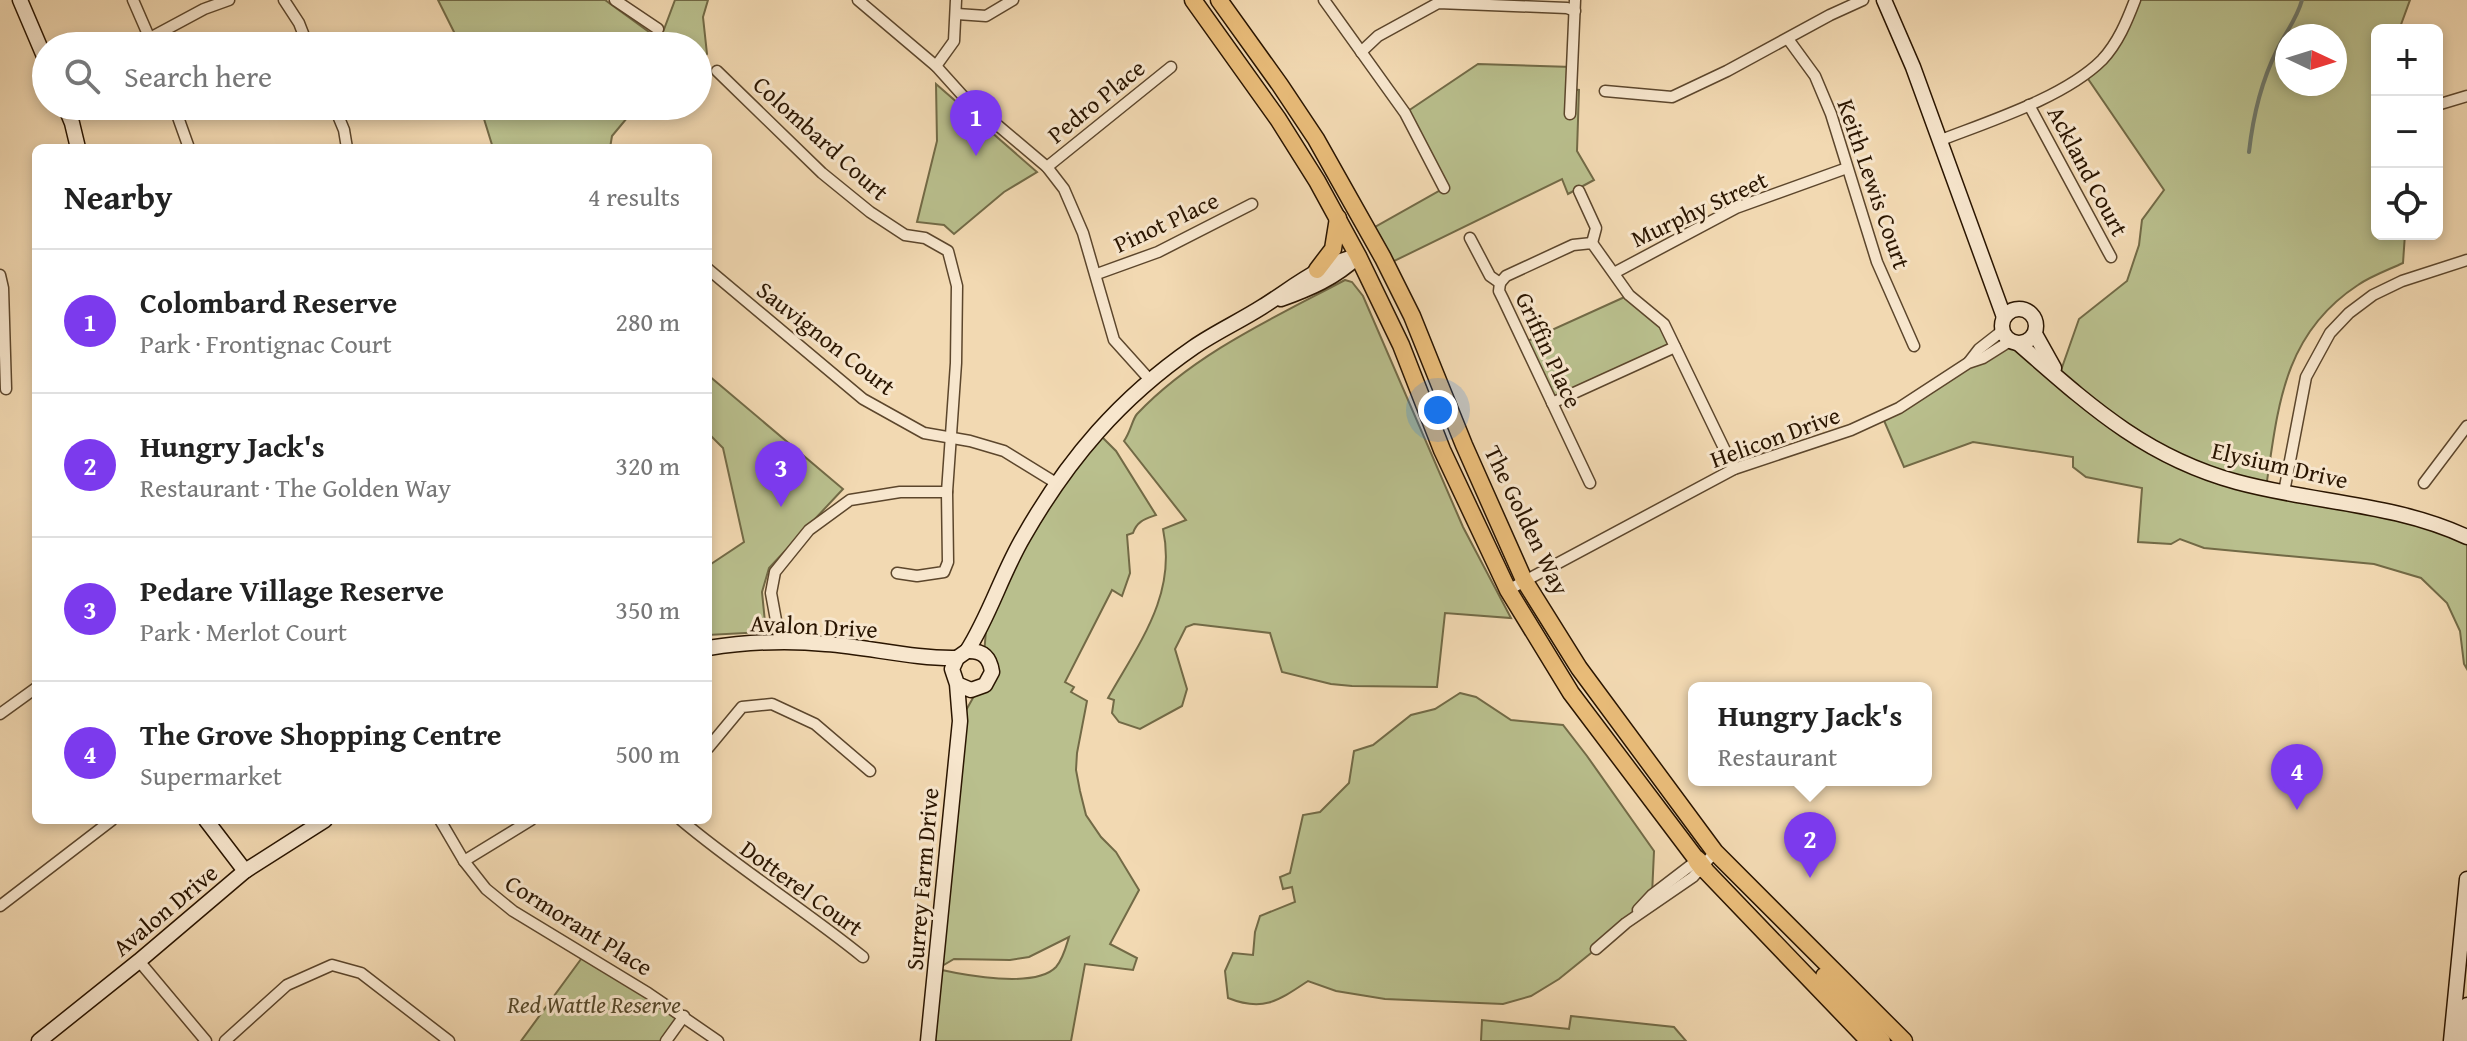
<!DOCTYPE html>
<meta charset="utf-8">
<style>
body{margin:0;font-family:"Gentium Book Plus",serif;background:#f6f6f6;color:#222}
.controls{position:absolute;right:24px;top:24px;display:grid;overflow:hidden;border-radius:12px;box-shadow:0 4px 12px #0003}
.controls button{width:72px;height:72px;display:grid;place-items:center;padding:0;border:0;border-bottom:2px solid #e0e0e0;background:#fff;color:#222;font:40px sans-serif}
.compass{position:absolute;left:2275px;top:24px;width:72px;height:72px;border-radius:50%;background:#fff;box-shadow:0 4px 12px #0003;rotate:94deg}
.you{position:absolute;left:1438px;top:410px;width:28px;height:28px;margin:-20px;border:6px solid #fff;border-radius:50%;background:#1a73e8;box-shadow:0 0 0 12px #1a73e833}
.badge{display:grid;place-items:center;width:52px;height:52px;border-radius:50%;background:#7c3aed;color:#fff;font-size:26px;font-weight:700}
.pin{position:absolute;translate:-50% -66px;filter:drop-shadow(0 2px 4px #0008)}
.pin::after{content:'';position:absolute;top:42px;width:28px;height:24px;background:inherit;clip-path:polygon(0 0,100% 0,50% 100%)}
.popup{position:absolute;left:1688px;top:682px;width:244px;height:104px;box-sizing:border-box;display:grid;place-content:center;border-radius:12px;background:#fff;filter:drop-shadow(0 2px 6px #0005);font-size:26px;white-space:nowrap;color:#767676}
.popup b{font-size:30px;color:#222}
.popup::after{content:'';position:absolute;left:50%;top:100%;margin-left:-16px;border:16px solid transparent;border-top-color:#fff}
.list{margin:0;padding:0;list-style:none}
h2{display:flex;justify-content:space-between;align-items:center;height:104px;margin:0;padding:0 32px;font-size:34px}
h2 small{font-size:26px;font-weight:400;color:#767676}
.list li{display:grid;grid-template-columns:52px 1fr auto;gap:24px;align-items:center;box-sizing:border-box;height:144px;padding:0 32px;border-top:2px solid #e0e0e0}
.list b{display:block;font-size:30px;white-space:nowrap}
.list p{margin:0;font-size:26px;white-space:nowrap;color:#767676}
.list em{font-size:26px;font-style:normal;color:#767676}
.icon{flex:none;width:44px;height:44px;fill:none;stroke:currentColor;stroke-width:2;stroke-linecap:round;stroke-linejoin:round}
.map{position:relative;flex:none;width:2467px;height:1041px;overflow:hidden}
.search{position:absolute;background:#fff;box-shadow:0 4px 12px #0003;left:32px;top:32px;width:680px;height:88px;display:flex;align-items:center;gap:20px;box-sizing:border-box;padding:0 28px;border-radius:44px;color:#767676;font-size:30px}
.panel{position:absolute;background:#fff;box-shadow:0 4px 12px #0003;left:32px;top:144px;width:680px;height:680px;border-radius:12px}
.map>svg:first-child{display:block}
</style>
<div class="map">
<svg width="2467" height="1041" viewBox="0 0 2467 1041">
<rect width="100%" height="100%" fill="#f2d9b2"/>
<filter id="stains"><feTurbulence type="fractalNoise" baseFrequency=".0025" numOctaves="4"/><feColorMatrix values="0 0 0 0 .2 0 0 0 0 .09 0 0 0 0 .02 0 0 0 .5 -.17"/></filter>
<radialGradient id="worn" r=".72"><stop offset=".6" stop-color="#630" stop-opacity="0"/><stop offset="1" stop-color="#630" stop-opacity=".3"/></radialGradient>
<!-- green -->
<g fill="#b9bf8d" stroke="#726a46" stroke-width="2" fill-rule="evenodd">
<polygon points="438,0 605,0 660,40 675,0 708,0 703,17 707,54 699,65 698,75 698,46 461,46"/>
<path d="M2134,0H2410L2399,30H2377V234H2405L2403,263C2388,270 2371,276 2358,285C2283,334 2278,407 2266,488L2467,538V669L2464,664L2460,631L2447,603L2421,578L2374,564L2204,548L2180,539L2171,544L2138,542L2142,488L2086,477L2073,467V457L1973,442L1904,467L1882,416L2010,341L2059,376L2079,319L2127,281L2139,245L2142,220L2164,190L2084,73L2101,60ZM2287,36H2335V84H2287Z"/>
<polygon points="1478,64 1572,67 1571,89 1579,90 1577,151 1594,180 1568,194 1562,179 1386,265 1368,231 1444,188 1405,113"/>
<polygon points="936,84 1037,172 1004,192 954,234 944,225 917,222 937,141"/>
<polygon points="480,106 637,106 612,136 610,148 493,148"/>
<path d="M1345,280L1352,282L1363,296L1463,527L1511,618L1445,613L1437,687L1352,686L1331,684L1282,672L1270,633L1194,624L1186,627L1175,649L1187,689L1182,706L1140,729L1119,722L1112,713L1114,700L1108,698C1139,643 1177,595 1163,529L1186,520L1124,441C1131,431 1132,420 1137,414C1194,354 1273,318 1345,280Z"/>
<polygon points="1629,295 1664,324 1675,347 1552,403 1523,343"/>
<polygon points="708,375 843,489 769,568 762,592 766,632 708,635 708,566 744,542 723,448 708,433"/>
<path d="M1097,432L1116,451L1156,515C1145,519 1137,521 1133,533L1127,535L1130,573L1122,596L1112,590L1065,682L1074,687L1071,692L1087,701L1077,753L1076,770L1080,791L1086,815L1101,837L1116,852L1139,890L1110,944L1137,958L1133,970L1085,964L1071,1041H927L960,721L978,689L989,681L984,655L986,630L1024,535ZM1069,937C1066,947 1063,959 1056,967C1035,989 964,975 937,969L954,959L1010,960L1029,957Z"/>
<path d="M1460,693L1476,697L1511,720L1563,725L1587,756L1654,851L1652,895L1596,949L1559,979L1531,996L1503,1004L1385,999L1336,991L1308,981C1278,1001 1263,1012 1228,998L1225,971L1233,953L1253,955L1255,932L1260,916L1295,902L1292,887L1283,889L1280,877L1290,873L1303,815L1320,812L1349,783L1354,751L1373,745L1411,715L1435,709Z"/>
<polygon points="584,955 684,1016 666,1041 521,1041"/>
<polygon points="1571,1016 1674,1027 1686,1041 1481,1041 1482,1020 1569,1029"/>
</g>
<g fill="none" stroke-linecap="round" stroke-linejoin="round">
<!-- stream -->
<path stroke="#6e786a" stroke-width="4" d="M2249,152C2253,116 2261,82 2277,50C2285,33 2297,19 2302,0"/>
<defs>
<g id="street">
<polyline points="133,0 153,46"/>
<polyline points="284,0 299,23 308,46"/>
<polyline points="615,0 658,29"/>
<polyline points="858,0 936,66 963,96 1047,167 1064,189 1083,233 1114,340 1150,380"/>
<polyline points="1324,0 1405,113 1444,188"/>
<polyline points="957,14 986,16 1013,0"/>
<polyline points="150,38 204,9 229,0"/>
<polyline points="1788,39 1815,76 1831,114 1877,262 1914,346"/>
<polyline points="1361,52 1378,36 1438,3 1567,8 1575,11"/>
<polyline points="936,66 954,41 956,0"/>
<polyline points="717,71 822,173 870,212 905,235 925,238 948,251 957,286 956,363 947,492 948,562 944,572 917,576 897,573"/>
<polyline points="1605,91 1672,97 1727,71 1830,15 1863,0"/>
<polyline points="2029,105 2111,257"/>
<polyline points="2437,105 2467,96"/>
<polyline points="174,106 189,148"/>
<polyline points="334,106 344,130 347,148"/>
<polyline points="1570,114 1575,0"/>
<path d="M1941,140C1990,121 2065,97 2102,60C2118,43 2127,21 2135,0"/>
<polyline points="1047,167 1171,67"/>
<polyline points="1579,191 1596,228 1592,243"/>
<polyline points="1470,238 1490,276 1500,283"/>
<polyline points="708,269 863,399 924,433 970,441 1004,451 1056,483"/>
<polyline points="1614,273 1736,208 1847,168"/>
<polyline points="1097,274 1158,252 1252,204"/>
<polyline points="0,275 3,288 6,389"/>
<polyline points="1500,283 1506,276 1573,245 1592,243 1629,295 1664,324 1734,469"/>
<polyline points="1500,283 1499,291 1503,299 1590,483"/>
<polyline points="1969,362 1979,349 2002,331"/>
<polyline points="1552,403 1675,347"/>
<polyline points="2424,483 2467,426"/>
<polyline points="2284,492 2306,377 2330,333 2349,313 2373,295 2402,281 2467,260"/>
<polyline points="1508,590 1734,469 1851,430 1899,408 1968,363 1983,358 2010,341"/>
<polyline points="780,642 771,593 775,572 809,530 850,500 900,492 947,492"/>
<polyline points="0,714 36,688"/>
<polyline points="708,748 742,707 772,704 815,724 870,771"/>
<polyline points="440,820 464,861 486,889 513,911 648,993 718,1041"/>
<path d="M681,820C739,869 804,909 863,957"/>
<polyline points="464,861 531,820"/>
<polyline points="0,906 112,820"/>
<polyline points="1638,910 1652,895 1699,859"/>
<polyline points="1596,949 1626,923 1693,877 1715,852"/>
<polyline points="139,961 206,1041"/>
<polyline points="225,1041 287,985 332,965 361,973 449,1041"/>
<polyline points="666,1041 684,1016"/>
</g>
<g id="secondary">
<polyline points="20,0 46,61"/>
<polyline points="1884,0 1913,67 2004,317"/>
<polyline points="65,106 72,123 78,148"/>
<path d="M1281,299C1309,289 1335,278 1357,257"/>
<circle cx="2019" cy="326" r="17"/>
<polyline points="2035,334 2054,368"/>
<path d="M2019,344C2089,405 2145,457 2237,482C2314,503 2394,503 2467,537"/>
<path d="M708,648C747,642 787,640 826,644C870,647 913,659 957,658"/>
<path d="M967,651C990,615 1002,573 1024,536C1068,459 1120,398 1194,347C1216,332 1240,321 1262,307C1294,287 1320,264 1358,256"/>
<polyline points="206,820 245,871"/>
<polyline points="39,1041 139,961 245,871 325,820"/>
<path d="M928,1041L960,721L957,684L952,669L957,658L967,651C983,650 990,658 992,672L985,685L971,690L957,684"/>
<polyline points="2451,1041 2467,879"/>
<polyline points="2463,1041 2467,1005"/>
</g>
<g id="primary">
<polyline points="1193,0 1278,119 1317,181 1358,256 1401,345 1442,450 1508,590 1571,693 1697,860"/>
<polyline points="1219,0 1280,85 1316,139 1383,258 1412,316 1464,445 1524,580 1579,668 1715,852 1904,1041"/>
<polyline points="1317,270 1333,249 1338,218"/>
<polyline points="1703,868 1869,1041"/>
<polyline points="1824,976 1882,1041"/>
</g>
<polyline id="highway" points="1697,860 1703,868"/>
</defs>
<!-- street casing -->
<use href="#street" stroke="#5c462c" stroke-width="13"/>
<!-- secondary casing -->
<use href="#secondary" stroke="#2a1500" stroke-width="17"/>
<!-- primary casing -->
<use href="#primary" stroke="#2a1500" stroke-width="19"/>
<!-- highway casing -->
<use href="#highway" stroke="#2a1500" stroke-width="21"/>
<!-- street -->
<use href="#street" stroke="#f7e6cd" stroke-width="10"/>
<!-- secondary -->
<use href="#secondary" stroke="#f7e6cd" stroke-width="14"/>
<!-- primary -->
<use href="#primary" stroke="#e9bc79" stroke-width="16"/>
<!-- highway -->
<use href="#highway" stroke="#e9bc79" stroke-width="18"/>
</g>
<g text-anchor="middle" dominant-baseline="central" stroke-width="6" stroke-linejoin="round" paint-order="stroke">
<!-- street labels -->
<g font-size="24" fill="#2a1500" stroke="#f7e6cd">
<text transform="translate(1096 101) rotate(-39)">Pedro Place</text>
<text transform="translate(821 138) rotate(42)">Colombard Court</text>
<text transform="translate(2088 171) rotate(62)">Ackland Court</text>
<text transform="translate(1874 184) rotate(71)">Keith Lewis Court</text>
<text transform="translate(1699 209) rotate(-25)">Murphy Street</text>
<text transform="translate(1166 222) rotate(-25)">Pinot Place</text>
<text transform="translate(826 338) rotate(38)">Sauvignon Court</text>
<text transform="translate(1549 350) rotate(65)">Griffin Place</text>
<text transform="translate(1775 437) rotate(-20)">Helicon Drive</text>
<text transform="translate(2280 465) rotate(13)">Elysium Drive</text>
<text transform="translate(1527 520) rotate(64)">The Golden Way</text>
<text transform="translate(814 626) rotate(3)">Avalon Drive</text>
<text transform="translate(922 879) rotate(-85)">Surrey Farm Drive</text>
<text transform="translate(802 888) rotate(36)">Dotterel Court</text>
<text transform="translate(165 910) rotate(-40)">Avalon Drive</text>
<text transform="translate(579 925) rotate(32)">Cormorant Place</text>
</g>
<!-- park labels -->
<g font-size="24" font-style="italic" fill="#55482a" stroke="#f7e6cd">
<text x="594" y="1004">Red Wattle Reserve</text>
</g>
</g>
<rect width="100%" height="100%" filter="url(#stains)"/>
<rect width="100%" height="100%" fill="url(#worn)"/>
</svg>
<div class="controls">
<button>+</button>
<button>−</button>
<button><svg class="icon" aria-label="locate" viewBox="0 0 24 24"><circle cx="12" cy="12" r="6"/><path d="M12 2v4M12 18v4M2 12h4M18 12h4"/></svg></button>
</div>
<svg class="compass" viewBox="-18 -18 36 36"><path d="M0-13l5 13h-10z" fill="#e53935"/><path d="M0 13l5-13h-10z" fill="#767676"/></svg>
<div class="you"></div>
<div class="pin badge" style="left:976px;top:156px">1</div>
<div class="pin badge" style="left:1810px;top:878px">2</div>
<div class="popup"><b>Hungry Jack's</b>Restaurant</div>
<div class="pin badge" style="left:781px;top:507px">3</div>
<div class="pin badge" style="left:2297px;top:810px">4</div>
<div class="search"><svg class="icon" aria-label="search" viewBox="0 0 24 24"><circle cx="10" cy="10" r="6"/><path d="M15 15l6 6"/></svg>Search here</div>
<section class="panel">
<h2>Nearby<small>4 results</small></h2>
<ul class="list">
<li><span class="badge">1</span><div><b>Colombard Reserve</b><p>Park · Frontignac Court</p></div><em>280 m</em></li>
<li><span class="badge">2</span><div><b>Hungry Jack's</b><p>Restaurant · The Golden Way</p></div><em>320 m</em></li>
<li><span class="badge">3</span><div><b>Pedare Village Reserve</b><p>Park · Merlot Court</p></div><em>350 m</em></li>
<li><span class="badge">4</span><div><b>The Grove Shopping Centre</b><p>Supermarket</p></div><em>500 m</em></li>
</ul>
</section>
</div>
